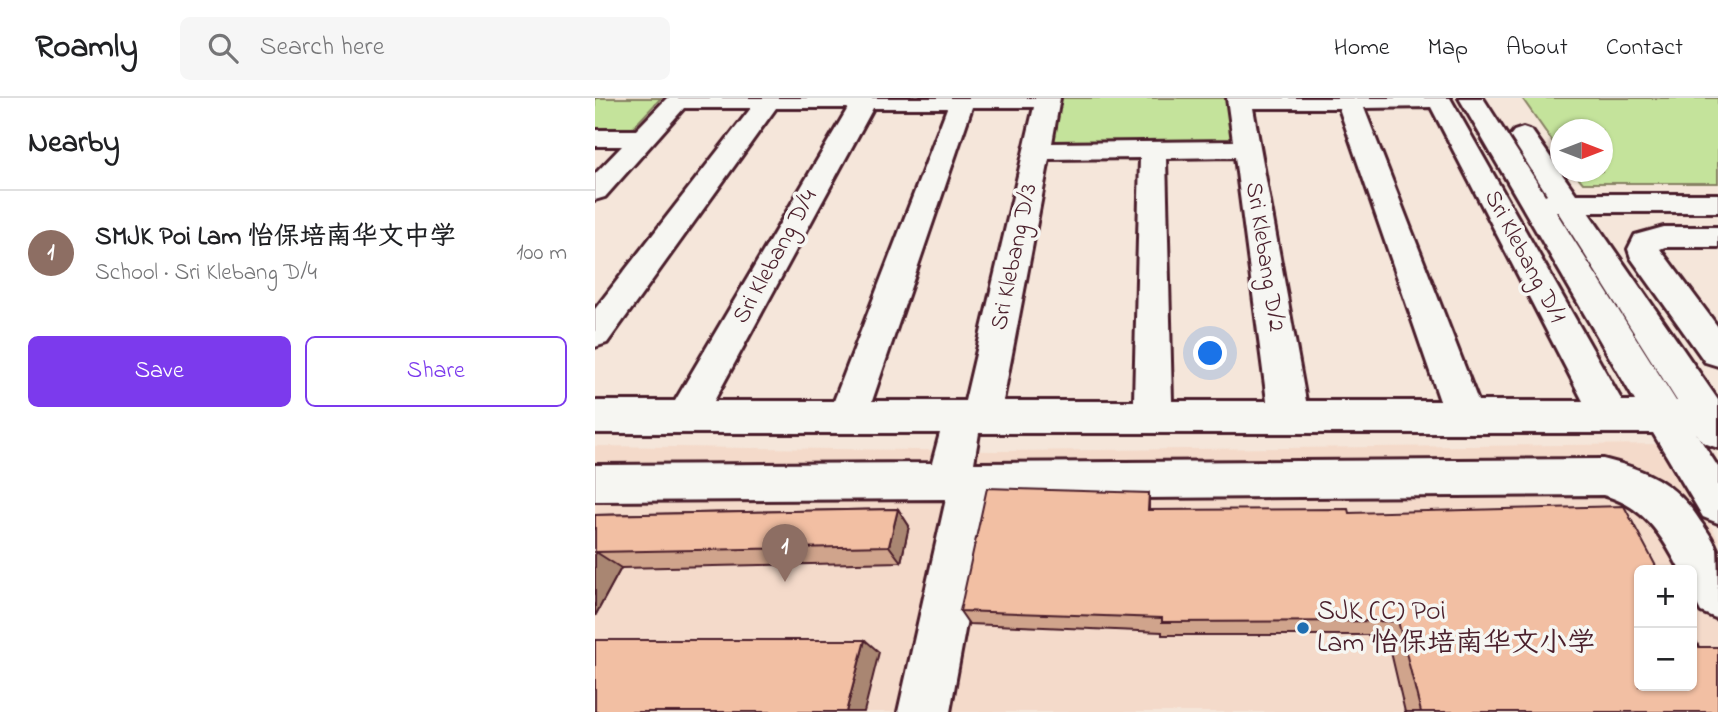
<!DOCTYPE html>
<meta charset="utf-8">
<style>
body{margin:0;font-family:"Indie Flower","LXGW WenKai TC",sans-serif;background:#f6f6f6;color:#202124}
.controls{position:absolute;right:21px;bottom:21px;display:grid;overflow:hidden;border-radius:10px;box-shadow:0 2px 5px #0004}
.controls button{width:63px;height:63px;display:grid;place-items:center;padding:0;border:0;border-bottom:2px solid #e0e0e0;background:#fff;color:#202124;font:35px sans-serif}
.compass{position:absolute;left:955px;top:21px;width:63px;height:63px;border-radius:50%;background:#fff;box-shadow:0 2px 5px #0004;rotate:90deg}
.you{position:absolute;left:616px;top:256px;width:24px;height:24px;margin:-18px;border:5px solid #fff;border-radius:50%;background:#1a73e8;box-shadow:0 0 0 10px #1a73e833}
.badge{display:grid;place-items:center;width:46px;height:46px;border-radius:50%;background:#7c3aed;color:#fff;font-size:23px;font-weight:700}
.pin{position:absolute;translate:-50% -58px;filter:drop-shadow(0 2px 4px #0008)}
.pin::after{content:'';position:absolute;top:37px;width:24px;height:21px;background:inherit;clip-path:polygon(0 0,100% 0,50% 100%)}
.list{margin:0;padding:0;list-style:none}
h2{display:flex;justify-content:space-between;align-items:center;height:91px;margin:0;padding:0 28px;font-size:30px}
h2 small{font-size:23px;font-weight:400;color:#757577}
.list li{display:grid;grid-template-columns:46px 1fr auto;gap:21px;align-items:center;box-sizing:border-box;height:126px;padding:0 28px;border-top:2px solid #e0e0e0}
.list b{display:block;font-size:26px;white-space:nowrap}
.list p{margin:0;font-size:23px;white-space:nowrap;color:#757577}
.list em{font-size:23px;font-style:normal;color:#757577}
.actions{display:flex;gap:14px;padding:21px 28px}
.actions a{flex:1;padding:16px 0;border:2px solid #7c3aed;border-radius:10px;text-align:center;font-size:24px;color:#7c3aed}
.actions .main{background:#7c3aed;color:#fff}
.icon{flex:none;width:38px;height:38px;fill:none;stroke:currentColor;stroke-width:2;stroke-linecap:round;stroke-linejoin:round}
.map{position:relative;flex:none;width:1123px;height:614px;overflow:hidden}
header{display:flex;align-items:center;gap:42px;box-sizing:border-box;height:98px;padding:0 35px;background:#fff;border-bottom:2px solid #e0e0e0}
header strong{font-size:33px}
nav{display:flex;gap:38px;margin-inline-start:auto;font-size:24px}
.search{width:490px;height:63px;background:#f6f6f6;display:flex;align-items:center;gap:18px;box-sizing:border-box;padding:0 24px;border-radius:10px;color:#757577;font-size:26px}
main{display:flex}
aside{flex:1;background:#fff}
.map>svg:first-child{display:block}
</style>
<header>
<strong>Roamly</strong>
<div class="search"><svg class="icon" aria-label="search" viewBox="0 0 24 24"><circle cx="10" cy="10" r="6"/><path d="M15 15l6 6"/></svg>Search here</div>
<nav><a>Home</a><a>Map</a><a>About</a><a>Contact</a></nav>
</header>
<main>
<aside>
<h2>Nearby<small></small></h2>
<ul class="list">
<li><span class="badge" style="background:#8d6e63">1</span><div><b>SMJK Poi Lam 怡保培南华文中学</b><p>School · Sri Klebang D/4</p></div><em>100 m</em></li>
</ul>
<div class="actions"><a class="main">Save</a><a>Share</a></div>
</aside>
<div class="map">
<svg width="1123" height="614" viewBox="0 0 1123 614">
<rect width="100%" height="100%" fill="#f5e6da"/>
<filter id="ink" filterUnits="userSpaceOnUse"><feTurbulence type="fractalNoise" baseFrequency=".0143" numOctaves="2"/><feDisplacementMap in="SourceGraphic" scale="14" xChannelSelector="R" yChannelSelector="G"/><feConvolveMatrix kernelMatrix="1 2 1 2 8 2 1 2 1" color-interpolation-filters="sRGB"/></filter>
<g filter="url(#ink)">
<!-- built -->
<path fill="#f4daca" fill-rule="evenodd" d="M1069,346L1123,440V614H0V348L403,353ZM1044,472H1097V588H1044Z"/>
<!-- green -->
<g fill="#c4e39b" stroke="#878163" stroke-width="2">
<polygon points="0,0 66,0 35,33 0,33"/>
<polygon points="453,0 644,0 652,51 442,53"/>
<polygon points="927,0 1123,0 1123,85 988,85 979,74 1007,74 1007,32 965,32 965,54"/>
</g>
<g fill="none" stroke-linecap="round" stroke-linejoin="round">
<defs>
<g id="minor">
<path d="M72,0H465L457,45L638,43L632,0H855L1027,303H1040L864,0H888L950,97L952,96L915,38L919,33L928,30L937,33L981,96H1123V114H993L1123,302V350L1109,345L1101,335L1123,369V425L1108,419L1058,335H384L379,365L1008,361C1050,371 1082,386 1105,423C1111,431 1118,441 1122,451C1123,466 1123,503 1123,521L1106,514L1097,496V472H1085C1067,437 1048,407 1008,397L394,401L355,614H303L351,401L0,403V367L337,365L345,335H0V303H80L253,10H181L12,245L0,249V211L156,10H89L10,99L0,102V76L27,48H0V32H41ZM377,9H439L370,303H277ZM836,9L988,303H883L769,10ZM278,10H352L239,303H119ZM658,10H744L845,303H711ZM640,59L672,303H577L571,60ZM545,60L539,303H408L454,61ZM961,114H963L1082,303H1081Z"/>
<polygon points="1069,129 1123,129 1123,149 1070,149 1065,151 1123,229 1123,268 1110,264 1036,160 1033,151 1040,137"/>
</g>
</defs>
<!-- minor casing -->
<use href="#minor" stroke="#4a1f2b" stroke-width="6"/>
<!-- minor -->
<use href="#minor" fill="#f6f6f2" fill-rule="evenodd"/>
</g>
<!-- wall -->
<g fill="#d0a48c" stroke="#4a1f2b" stroke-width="2">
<polygon points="554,395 554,412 754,415 1123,614 810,614 792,537 567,537 567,534 374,526 365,513"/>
<polygon points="303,411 314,428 306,464 26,470 0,518 0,417"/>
</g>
<!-- shaded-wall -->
<g fill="#a98672" stroke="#4a1f2b" stroke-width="2">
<polygon points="303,411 314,428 306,464 294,448"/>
<polygon points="1,454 26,470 0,518 0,457"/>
<polygon points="270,542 284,554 269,614 251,614"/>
</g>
<!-- building -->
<g fill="#f2bfa3" stroke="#4a1f2b" stroke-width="2">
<polygon points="392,390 554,395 553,412 753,411 754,415 1029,408 1063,472 1044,472 1044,588 1097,588 1097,535 1104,549 1123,549 1123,614 826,614 803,523 567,524 567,520 365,513"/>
<polygon points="303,411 294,448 1,454 0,457 0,417"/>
<polygon points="0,542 270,542 251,614 0,614"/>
</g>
</g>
<!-- markers -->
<circle fill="#1f6fb2" stroke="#f6f6f2" stroke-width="2.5" cx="708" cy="530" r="7"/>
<g text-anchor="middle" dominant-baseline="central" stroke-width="7" stroke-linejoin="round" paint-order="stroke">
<!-- street labels -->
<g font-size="24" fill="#4a1f2b" stroke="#f6f6f2">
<text transform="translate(181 159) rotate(-61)">Sri Klebang D/4</text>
<text transform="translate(420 159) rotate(-78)">Sri Klebang D/3</text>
<text transform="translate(669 159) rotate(81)">Sri Klebang D/2</text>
<text transform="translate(929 159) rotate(62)">Sri Klebang D/1</text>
</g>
<!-- near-poi labels -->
<g font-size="28" fill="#4a1f2b" stroke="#f6f6f2" text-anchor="start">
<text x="722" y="514">SJK (C) Poi<tspan x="722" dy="32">Lam 怡保培南华文小学</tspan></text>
</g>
</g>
</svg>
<div class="controls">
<button>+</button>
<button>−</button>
</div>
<svg class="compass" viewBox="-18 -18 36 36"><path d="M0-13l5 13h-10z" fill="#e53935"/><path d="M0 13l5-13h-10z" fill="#757577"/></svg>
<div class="you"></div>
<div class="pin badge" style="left:190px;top:484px;background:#8d6e63">1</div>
</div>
</main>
